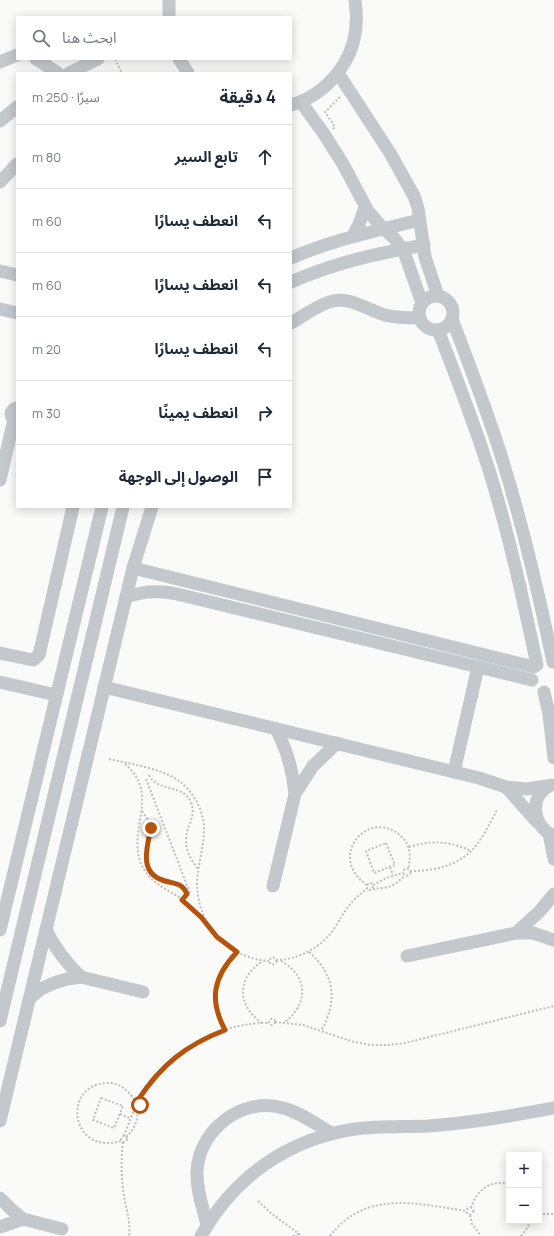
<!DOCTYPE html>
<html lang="ar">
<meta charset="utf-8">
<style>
body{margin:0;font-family:Manrope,"Noto Sans Arabic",sans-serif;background:#f6f6f7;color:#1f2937;direction:rtl}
.controls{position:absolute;right:12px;bottom:12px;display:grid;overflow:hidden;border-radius:0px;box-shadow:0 2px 10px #0003}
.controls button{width:36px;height:36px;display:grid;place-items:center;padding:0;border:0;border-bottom:1px solid #e0e1e3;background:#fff;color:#1f2937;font:20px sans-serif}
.stop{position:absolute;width:12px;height:12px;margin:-9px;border:3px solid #b45309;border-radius:50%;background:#fff}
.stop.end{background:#b45309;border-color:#fff;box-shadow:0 1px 4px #0008}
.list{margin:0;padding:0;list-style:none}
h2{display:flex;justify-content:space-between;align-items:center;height:52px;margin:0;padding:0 16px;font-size:17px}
h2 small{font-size:13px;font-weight:400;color:#747a83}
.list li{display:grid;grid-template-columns:26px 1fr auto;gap:12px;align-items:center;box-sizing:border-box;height:64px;padding:0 16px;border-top:1px solid #e0e1e3}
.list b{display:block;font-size:15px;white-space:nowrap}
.list em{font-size:13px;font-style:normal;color:#747a83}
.icon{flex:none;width:22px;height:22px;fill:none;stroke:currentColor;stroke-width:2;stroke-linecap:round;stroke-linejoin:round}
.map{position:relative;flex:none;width:554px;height:1236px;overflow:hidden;direction:ltr}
.search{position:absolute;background:#fff;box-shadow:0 2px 10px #0003;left:16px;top:16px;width:276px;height:44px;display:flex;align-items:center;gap:10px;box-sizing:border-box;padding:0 14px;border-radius:0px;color:#747a83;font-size:15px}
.panel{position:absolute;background:#fff;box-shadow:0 2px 10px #0003;left:16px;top:72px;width:276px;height:436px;border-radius:0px;direction:rtl}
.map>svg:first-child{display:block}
</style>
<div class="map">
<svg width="554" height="1236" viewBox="0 0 554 1236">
<rect width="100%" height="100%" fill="#fafaf8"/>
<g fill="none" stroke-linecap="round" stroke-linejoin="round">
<!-- path -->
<g stroke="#bbbfc2" stroke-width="2" stroke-dasharray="2 2" stroke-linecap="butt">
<polyline points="115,59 122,73"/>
<polyline points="333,129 335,127 325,112 341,96"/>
<path d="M109,759C130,764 161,768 179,781C195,793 205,813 204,833C203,850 198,865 197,882C197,904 205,926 222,942C235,953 252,960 269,961"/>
<path d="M125,764C161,795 127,827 141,864C149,882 166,889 182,899C191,905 199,914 206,923"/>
<path d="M149,775C158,793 182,783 191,802C197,817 185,828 186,841C186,852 192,861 198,869"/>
<polyline points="146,779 190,893"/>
<polyline points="142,811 150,823 151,828 146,850 149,868 157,878 181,885 187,894"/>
<polygon points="386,843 395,865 374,873 366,851"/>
<path d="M409,847C431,840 450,841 471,851"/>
<polyline points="390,867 393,875"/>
<circle cx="407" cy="872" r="3.5"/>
<path d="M410,871C432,871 454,867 470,852C481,842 490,823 497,810"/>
<path d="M367,885C325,856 370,806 402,837C411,846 411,857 408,869"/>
<polyline points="373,885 386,878 403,873"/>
<path d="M373,888L371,883L367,885V889L370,890C375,888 378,889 383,888C392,887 399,882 405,875"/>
<path d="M309,952C335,975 338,1001 321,1031"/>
<circle cx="273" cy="961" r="3.5"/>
<path d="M276,960C298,960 322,947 334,929C345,911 349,902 367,889"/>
<path d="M281,961C308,976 309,1003 285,1022"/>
<circle cx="272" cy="1022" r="3"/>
<polyline points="275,1022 303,1025 354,1042 371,1045 388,1045 405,1043 554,1006"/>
<path d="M262,1023C236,1005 237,977 263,961"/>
<path d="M224,1030C209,1000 213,977 237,952"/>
<polygon points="101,1098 123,1106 114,1128 93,1120"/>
<circle cx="137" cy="1104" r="3.5"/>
<path d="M138,1101C145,1090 151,1080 160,1071C187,1042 229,1022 269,1023"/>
<polyline points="120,1114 130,1118"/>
<circle cx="124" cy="1139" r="3"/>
<polyline points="124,1136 135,1107"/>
<path d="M126,1137C135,1129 138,1120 138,1107"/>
<path d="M121,1141C71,1156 61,1086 106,1083C119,1082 128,1090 135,1101"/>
<path d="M123,1142C121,1160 121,1178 124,1196C126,1209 131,1222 129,1236"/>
<polyline points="258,1201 272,1214 302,1236"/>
<circle cx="470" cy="1211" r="3.5"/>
<path d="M471,1208C476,1191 490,1179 509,1184"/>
<polyline points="539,1214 554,1214"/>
<polyline points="470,1215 472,1224 481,1236"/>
<polyline points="293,1236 299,1234"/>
<path d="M330,1236C366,1189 417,1204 467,1211"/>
<polyline points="521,1236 528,1227 530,1221"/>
</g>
<!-- minor -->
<g stroke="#c3c8cc" stroke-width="13">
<polyline points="169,17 169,0"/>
<polyline points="36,59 58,73"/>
<polyline points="179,59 188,73"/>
<polyline points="0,62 17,55"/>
<polyline points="69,73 98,59"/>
<polyline points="338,73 390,153 414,196 418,208 425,257 438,296"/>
<polyline points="301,102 324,134 343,164 368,211 380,225 394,238 403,249 422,303"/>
<path d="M291,105C326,95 354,62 356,25C357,17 356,8 355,0"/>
<polyline points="0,121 17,107"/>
<polyline points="0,182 17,164"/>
<polyline points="353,236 360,222 365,207"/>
<path d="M291,258C332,240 376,231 419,220"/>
<polyline points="0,271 17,275"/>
<path d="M291,282C336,262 376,254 424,245"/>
<circle cx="436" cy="313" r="17"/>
<polyline points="0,309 17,313"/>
<path d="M452,319C470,367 489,415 504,465C524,530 539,595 553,662"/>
<path d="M291,323C303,316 315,307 329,302C350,295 366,310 385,315C397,318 407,318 419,318"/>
<path d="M438,330C456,376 474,423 489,470C509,534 523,599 537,665"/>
<polyline points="0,480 14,419 12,418 11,413 14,409 17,408"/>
<polyline points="133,568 534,667"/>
<path d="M126,597C143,591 158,590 177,594L532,680"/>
<polyline points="0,653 33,660 39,655 73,507"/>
<polyline points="0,682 56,695"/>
<polyline points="104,687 479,778 506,787 527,789 547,786"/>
<polyline points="544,692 549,714 554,758"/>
<path d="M276,729C287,750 293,770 295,794"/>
<polyline points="454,772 478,667"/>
<path d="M551,785C528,796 532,827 554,836"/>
<polyline points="506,787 537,822"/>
<polyline points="549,834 554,859"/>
<polyline points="273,886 295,794 313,766 337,743"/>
<polyline points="0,930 102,507"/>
<path d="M46,930C55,948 66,963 81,977"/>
<polyline points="516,933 540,911 554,894"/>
<polyline points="407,956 516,933 533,933 554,940"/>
<polyline points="30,998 41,989 54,983 67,979 81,977 143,992"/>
<polyline points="0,1021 123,507"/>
<polyline points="0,1121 126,597 133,568 152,507"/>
<polyline points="0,1198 12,1210 23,1219 62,1229"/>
<path d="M207,1225C203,1208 196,1189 197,1171C199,1130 242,1096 283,1108C301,1113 316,1124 331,1133"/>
<polyline points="0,1227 23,1219"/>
<path d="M201,1236C234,1177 288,1139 355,1129C379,1126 404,1127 428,1126C470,1123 512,1116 554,1108"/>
</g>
</g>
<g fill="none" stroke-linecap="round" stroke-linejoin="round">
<!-- route -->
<path stroke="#b45309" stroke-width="5" d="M140,1105L138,1100C161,1065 186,1045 225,1030C209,1000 213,977 237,952L217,937L201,917L182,900L187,894C182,883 176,884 165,881C138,874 147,847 151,828"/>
</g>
</svg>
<div class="controls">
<button>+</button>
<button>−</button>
</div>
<div class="stop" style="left:140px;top:1105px"></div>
<div class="stop end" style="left:151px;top:828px"></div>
<div class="search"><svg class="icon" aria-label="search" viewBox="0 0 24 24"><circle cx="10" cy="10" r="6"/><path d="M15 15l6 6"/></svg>ابحث هنا</div>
<section class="panel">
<h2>4 دقيقة<small>سيرًا · 250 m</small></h2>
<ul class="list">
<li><svg class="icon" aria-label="ahead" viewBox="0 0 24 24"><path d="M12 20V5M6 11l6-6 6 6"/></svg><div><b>تابع السير</b></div><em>80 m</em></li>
<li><svg class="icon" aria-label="left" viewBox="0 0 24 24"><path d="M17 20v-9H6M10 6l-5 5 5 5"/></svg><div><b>انعطف يسارًا</b></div><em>60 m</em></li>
<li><svg class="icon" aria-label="left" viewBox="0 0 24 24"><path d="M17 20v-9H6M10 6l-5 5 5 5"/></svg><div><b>انعطف يسارًا</b></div><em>60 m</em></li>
<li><svg class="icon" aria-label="left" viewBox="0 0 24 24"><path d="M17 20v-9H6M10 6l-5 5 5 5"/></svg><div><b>انعطف يسارًا</b></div><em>20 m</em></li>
<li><svg class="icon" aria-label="right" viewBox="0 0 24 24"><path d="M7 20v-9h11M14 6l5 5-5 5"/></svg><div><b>انعطف يمينًا</b></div><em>30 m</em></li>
<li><svg class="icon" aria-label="arrive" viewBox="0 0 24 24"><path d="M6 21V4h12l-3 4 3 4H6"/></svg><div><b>الوصول إلى الوجهة</b></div></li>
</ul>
</section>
</div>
